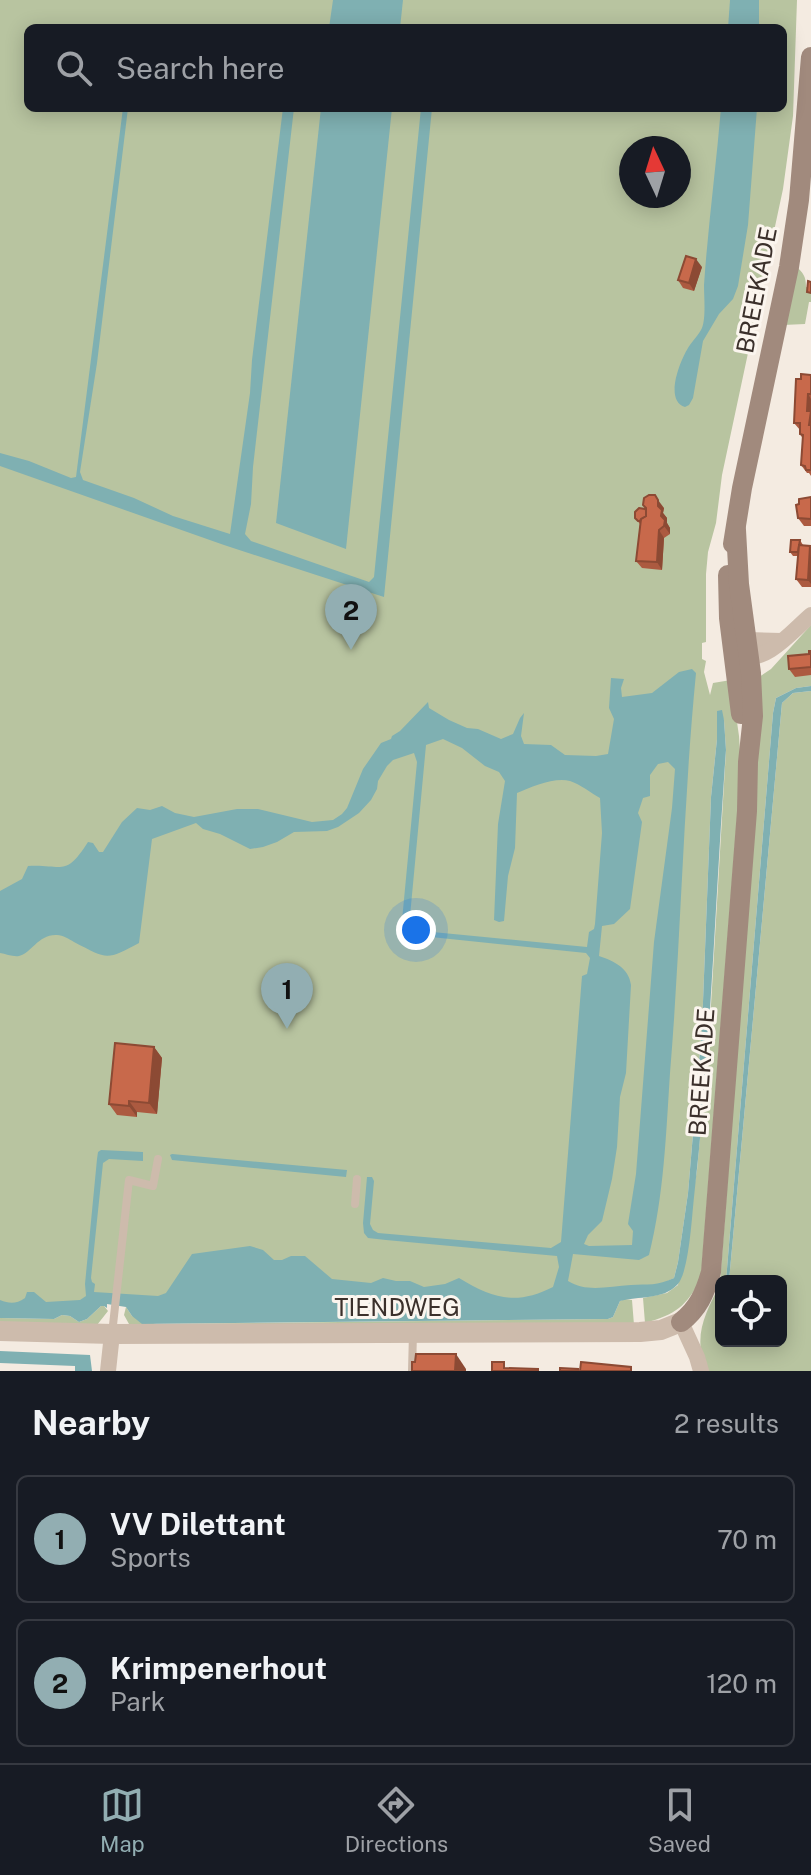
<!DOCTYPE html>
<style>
body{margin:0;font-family:"Public Sans",sans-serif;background:#242831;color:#f1f3f6}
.controls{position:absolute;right:24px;bottom:24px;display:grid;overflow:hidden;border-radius:12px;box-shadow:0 4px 20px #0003}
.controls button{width:72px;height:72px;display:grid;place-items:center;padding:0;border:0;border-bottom:2px solid #363941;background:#171b24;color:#f1f3f6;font:40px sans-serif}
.compass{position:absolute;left:619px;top:136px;width:72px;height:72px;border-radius:50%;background:#171b24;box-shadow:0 4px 20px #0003;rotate:356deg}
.you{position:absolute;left:416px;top:930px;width:28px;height:28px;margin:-20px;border:6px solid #fff;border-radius:50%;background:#1a73e8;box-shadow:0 0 0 12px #1a73e833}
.badge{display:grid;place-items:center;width:52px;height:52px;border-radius:50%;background:#92aeb2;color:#111;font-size:26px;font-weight:700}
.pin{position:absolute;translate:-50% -66px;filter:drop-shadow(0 2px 4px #0008)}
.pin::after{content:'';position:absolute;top:42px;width:28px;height:24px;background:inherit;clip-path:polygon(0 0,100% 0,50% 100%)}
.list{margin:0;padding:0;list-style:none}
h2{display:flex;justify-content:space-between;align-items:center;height:104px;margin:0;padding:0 32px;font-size:34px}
h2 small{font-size:26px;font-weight:400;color:#9ea1a6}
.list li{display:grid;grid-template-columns:52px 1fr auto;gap:24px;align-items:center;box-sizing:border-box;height:128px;margin:0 16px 16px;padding:0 16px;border:2px solid #363941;border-radius:12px}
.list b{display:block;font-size:30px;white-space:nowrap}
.list p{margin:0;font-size:26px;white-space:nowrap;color:#9ea1a6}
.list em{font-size:26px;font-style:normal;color:#9ea1a6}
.icon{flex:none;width:44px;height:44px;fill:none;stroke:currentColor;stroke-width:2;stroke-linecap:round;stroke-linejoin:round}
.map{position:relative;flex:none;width:811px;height:1371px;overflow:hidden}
.search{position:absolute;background:#171b24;box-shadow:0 4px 20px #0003;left:24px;right:24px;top:24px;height:88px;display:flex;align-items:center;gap:20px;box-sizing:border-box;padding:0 28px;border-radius:12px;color:#9ea1a6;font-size:30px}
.sheet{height:392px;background:#171b24}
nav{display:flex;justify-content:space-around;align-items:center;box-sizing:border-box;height:112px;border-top:2px solid #363941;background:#171b24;font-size:22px;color:#9ea1a6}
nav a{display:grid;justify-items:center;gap:4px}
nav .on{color:#92aeb2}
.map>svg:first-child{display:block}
</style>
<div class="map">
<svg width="811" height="1371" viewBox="0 0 811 1371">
<rect width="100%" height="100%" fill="#f4ebe1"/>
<!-- green -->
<g fill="#b8c4a0" fill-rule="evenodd">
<path d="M0,0H797L793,116L783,189L722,475L716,523L708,552L706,574V642L702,643V659L706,661L704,672L710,695L713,683L731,680L739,736L741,768L701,1278C686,1307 676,1314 645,1323L643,1298L667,1293L678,1285L697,1170L709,1039L726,750L724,720L717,711V739L711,797L702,1027L688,1193L678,1262L674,1278L664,1283L661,1289L590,1301L0,1304ZM28,28H783V108H28ZM631,148H679V196H631Z"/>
<path d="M796,266C803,273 806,276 806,287H811V302H809L805,324L783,325Z"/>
<path d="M811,625V686L796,688L776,698L773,713L726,1281H721V1341H781V1281H729L782,703L793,693L811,691V1371H707C692,1336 705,1315 720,1284L751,856L759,677L771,669Z"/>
<polygon points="625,1299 632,1300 634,1325 129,1324 124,1315 126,1307 132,1316 156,1324 608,1319 613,1317 620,1301"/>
<polygon points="101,1306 104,1306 108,1311 97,1325 0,1326 0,1318 54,1319 62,1315 70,1316 79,1322 87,1319"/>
</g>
<!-- water -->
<g fill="#7fb0b2" fill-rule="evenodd">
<polygon points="333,0 403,0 400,28 329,28"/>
<polygon points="730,0 759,0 759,28 728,28"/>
<polygon points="123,108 128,108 97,363 80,472 83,480 134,498 173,516 230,534 250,393 252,360 283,108 294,108 253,467 251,504 245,534 251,541 369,582 374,577 421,108 432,108 384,597 224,545 0,466 0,453 29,461 71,478 76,477"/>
<polygon points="321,108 392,108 346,549 276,523"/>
<path d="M721,108H757L748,225L738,286L733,299L719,314L703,341L693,398L689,405L685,407C664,401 680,361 688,348C692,341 699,335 702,328C706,318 704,297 704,285C708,226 716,167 721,108Z"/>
<path d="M692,669L696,673C683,806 681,940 670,1073C666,1134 664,1196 649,1255L639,1260L573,1254L568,1281C587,1293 609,1286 631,1285C648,1284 657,1286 674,1278L678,1262L688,1193L702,1027L711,797L717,739V711L722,710L724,720L726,750C715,899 711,1048 694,1197C692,1215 689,1274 677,1285C663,1300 638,1296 620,1301L613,1317L608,1319L142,1324L132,1316L126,1307L107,1304V1308L104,1306H101L87,1319L79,1322L70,1316L62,1315L54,1319L0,1318V1300C10,1304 16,1304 25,1298L27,1292H34L46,1302L80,1300L86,1296L85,1284L97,1159L98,1152L101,1150L143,1152V1161L109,1159L103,1163L91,1278L92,1282L95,1284L94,1292L158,1296L166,1293L192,1254L250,1246L263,1250L274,1260H282L291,1256H305L332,1279L371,1283L383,1278L396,1281H410L424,1287L445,1284L459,1278C492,1298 516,1306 553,1287L559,1267L557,1256L386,1240L368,1238L364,1233L363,1223L367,1177H372L374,1181L370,1224L373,1230L378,1233L551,1248L561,1242L582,976L587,974L590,958L586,953L402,934L401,931L417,762L414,753L393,760L387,766L378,781L377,789L371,800L359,813L338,827L327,831L294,832L277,842L263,847L250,849L220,834L203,829L196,823L152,839L139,943C106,961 107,959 74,942C69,939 63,935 57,935C38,934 32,953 19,956C13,957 6,954 0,953V891L22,879L28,866C63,864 65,878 88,842L93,843L99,852H103L122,822L137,808L150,810L162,806L175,813L194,817L237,809H258L312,822L333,820L342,814L347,808L363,769L381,743L391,739L392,736L400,731L428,702L429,708L449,720L467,728L478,729L501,739L513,734L520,718L524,713L521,736L524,744L551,745L565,755L596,756L608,754L614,719L609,708L611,678L624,679L621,688L622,697L652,693L679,672ZM443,739L462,748L485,766L499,772L505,781L498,824L494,920L499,922L504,921L508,876L515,848L517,793C532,787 554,777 570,781C580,784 591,793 600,798L602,833L595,924L594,929L589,932L587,947L412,930L409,927L426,745ZM668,762L675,769L672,808L654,942L636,1174L628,1224L633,1231L632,1245L589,1246L584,1244L588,1235L602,1221L612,1179L617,1147L620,1097L626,1073L631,985C629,968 614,961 599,956L602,926L614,924L630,909L642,822L638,813L643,798L650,796V775L658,764Z"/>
<polygon points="811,686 811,691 793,693 782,703 729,1281 726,1281 773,713 776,698 796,688"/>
<polygon points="172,1154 347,1170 346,1177 172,1160 170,1155"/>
<polygon points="0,1351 90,1355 92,1371 75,1371 75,1366 0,1363"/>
</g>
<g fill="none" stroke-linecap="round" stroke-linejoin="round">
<!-- service -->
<g stroke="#cdbbac" stroke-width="8">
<polyline points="355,1204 357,1179"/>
<polyline points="112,1334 129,1180 153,1186 158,1159"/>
<polyline points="412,1371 413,1333"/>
</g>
<!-- minor -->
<g stroke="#cdbbac" stroke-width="16">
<polyline points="736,645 747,640 781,641"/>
<path d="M739,657C767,663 791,632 811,615"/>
<polyline points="681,1322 697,1357 701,1371"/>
<polyline points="108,1371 112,1334"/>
</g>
<!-- tertiary -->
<polyline stroke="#cdbbac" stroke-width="20" points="0,1331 112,1334 640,1332 661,1330 681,1322"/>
<!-- secondary -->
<g stroke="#a18a7d" stroke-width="20">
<polyline points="733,544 742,488 789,267 799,200 811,57"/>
<polyline points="728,575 729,618 741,714"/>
<path d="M681,1322C698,1309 705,1293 711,1272L747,811L748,762L753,716L751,673L739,584L736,530"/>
</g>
</g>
<!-- wall -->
<g fill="#ac5a40">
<polygon points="702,267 694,291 683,288 678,280"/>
<polygon points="811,375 811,476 809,473 807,473 801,465 803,439 800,434 800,430 794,423 801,379"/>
<polygon points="811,497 811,526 804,526 798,518"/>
<polygon points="643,505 664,508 663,513 667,518 667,523 670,528 670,534 664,538 662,570 642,568 636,561 640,524 635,518 646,510"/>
<polygon points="800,540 803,545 811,547 811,587 802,587 796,579 798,556 793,556 790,552"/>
<polygon points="811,651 811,675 795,677 789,669 809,654"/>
<polygon points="154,1047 162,1058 157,1114 137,1112 137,1117 117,1115 109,1104"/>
</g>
<!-- shaded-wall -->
<g fill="#8c4a34">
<polygon points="696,259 702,267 694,291 689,283"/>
<polygon points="808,394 811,399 811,427 807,411"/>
<polygon points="658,500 664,508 663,513 667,518 667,523 670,528 670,534 664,526 658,506"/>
<polygon points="659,530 664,538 662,570 657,562"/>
<polygon points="811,547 811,584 808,580"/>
<polygon points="154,1047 162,1058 157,1114 149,1103"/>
<polygon points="129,1101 137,1112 137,1117 129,1106"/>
<polygon points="456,1354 466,1369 466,1371 455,1371"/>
</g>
<!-- building -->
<g fill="#c8694b" stroke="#8c4a34" stroke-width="2">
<polygon points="686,256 696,259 689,283 678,280"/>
<polygon points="808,281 811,282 811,293 807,292"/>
<polygon points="801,374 811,375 811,394 808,394 807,411 811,411 809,425 811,425 811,470 806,470 805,466 801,465 803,435 800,434 800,423 794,423 796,379 801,379"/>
<polygon points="649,495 655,495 658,500 658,506 662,510 661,516 665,520 664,526 659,530 657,562 636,561 641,519 646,516 646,508 643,505 644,498"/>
<polygon points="811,497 811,519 798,518 796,505 799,504 799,499"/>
<polygon points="639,508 645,509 646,510 646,516 641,519 640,521 638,521 635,518 635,512"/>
<polygon points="791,540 800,540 798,552 790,552"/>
<polygon points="799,545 810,546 808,580 796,579"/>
<polygon points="809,651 811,651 811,667 789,669 788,656 809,654"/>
<polygon points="115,1043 154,1047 149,1103 129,1101 129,1106 109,1104"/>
<polygon points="416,1354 456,1354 455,1371 412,1371 412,1362 415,1362"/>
<polygon points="492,1362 504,1362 504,1368 538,1369 538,1371 492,1371"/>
<polygon points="581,1362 631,1367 631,1371 580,1371"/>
<polygon points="560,1368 578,1369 578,1371 560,1371"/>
</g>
<g text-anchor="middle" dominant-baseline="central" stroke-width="6" stroke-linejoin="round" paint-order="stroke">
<!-- street labels -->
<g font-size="24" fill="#3b302b" stroke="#fbf5ee">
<text transform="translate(756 290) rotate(-79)">BREEKADE</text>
<text transform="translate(701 1072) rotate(-86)">BREEKADE</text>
<text x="397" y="1307">TIENDWEG</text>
</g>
</g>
</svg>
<div class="controls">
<button><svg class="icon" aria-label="locate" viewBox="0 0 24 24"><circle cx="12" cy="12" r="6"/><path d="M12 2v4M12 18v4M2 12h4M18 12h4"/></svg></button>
</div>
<svg class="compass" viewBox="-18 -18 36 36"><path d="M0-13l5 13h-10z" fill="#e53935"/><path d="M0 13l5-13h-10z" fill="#9ea1a6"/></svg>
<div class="you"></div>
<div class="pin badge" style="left:287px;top:1029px">1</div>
<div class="pin badge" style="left:351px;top:650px">2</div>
<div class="search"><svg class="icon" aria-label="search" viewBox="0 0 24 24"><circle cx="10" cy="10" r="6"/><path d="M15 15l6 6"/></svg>Search here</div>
</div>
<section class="sheet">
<h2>Nearby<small>2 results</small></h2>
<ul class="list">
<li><span class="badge">1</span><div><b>VV Dilettant</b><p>Sports</p></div><em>70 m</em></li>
<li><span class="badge">2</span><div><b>Krimpenerhout</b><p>Park</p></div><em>120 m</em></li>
</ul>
</section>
<nav>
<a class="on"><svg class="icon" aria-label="map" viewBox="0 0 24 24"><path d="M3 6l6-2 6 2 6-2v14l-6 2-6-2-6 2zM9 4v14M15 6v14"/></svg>Map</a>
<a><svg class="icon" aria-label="directions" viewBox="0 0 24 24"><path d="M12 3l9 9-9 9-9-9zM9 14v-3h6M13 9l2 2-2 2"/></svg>Directions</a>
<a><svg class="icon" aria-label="saved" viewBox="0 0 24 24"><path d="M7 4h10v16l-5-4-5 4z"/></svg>Saved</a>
</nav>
